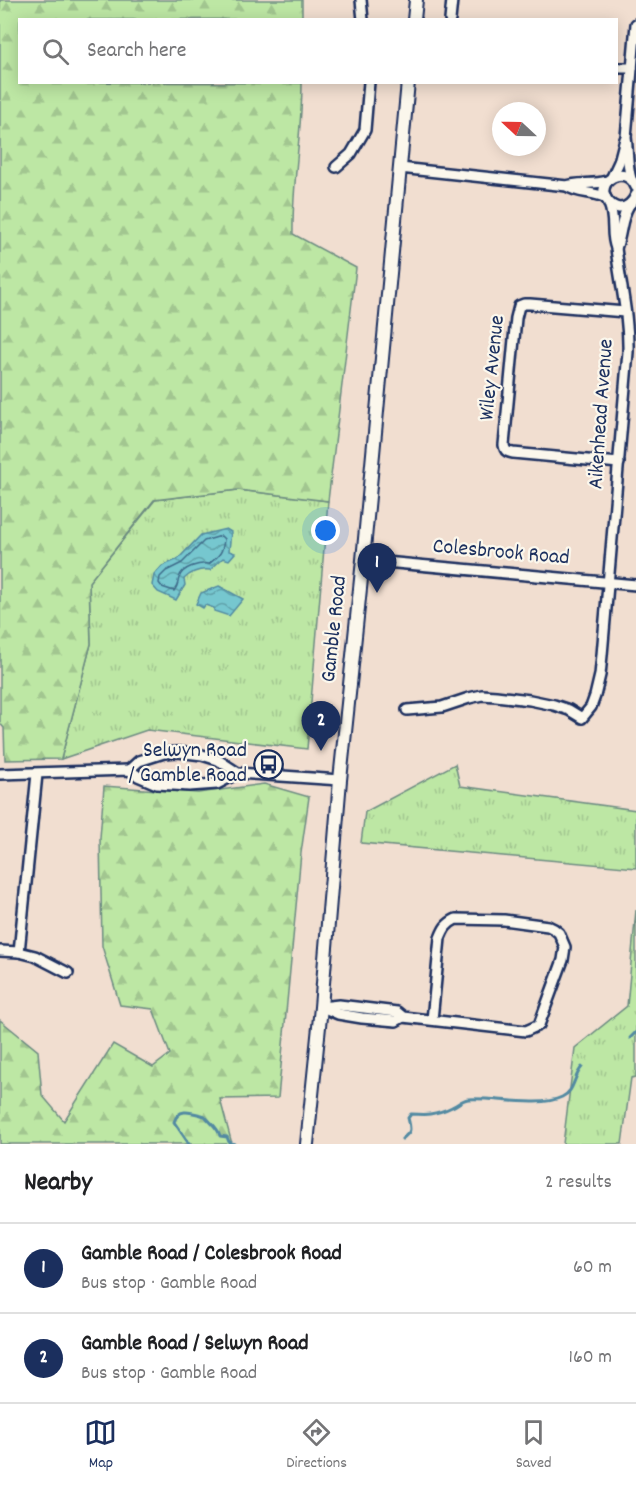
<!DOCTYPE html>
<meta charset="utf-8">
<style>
body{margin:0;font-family:Dekko,sans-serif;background:#f6f6f6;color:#202124}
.compass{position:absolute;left:492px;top:102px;width:54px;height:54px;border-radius:50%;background:#fff;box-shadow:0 3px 15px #0003;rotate:292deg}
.you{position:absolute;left:326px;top:531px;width:21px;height:21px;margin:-15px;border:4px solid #fff;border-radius:50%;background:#1a73e8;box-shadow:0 0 0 9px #1a73e833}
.badge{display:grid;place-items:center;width:39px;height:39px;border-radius:50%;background:#1b2f5e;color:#fff;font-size:20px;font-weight:700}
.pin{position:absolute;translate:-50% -50px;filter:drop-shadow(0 2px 3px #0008)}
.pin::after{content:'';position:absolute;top:32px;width:21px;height:18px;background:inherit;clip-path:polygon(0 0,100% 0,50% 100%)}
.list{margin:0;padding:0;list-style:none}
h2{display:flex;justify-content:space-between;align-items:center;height:78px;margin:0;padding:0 24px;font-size:26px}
h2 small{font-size:20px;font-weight:400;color:#757577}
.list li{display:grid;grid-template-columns:39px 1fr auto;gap:18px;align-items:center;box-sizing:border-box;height:90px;padding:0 24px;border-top:2px solid #e0e0e0}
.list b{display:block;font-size:22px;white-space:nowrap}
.list p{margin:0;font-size:20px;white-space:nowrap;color:#757577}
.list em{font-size:20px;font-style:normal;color:#757577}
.icon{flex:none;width:33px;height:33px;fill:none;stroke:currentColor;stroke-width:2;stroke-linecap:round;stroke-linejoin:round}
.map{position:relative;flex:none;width:636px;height:1144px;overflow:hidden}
.search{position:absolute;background:#fff;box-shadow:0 3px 15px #0003;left:18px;right:18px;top:18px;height:66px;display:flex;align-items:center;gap:15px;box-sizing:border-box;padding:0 21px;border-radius:0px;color:#757577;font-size:22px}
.sheet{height:258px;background:#fff}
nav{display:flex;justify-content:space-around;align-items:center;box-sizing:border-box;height:84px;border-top:2px solid #e0e0e0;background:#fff;font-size:16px;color:#757577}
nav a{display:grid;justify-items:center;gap:3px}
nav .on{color:#1b2f5e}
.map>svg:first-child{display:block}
</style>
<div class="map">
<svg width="636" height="1144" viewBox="0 0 636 1144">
<defs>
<pattern id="grass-tufts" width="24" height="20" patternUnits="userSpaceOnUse" patternTransform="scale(1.5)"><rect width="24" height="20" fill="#bde7a4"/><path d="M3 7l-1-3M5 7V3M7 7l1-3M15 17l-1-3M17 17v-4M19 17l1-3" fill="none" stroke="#a2c690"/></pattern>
<pattern id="forest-firs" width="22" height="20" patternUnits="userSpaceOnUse" patternTransform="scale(1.5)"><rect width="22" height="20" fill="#bde7a4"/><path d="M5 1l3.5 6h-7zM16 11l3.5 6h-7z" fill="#a2c690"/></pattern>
<pattern id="water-waves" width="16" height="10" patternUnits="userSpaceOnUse" patternTransform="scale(1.5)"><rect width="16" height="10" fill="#76c7cf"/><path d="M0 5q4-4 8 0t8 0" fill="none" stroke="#60a2ab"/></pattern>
</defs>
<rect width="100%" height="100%" fill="#f1ded0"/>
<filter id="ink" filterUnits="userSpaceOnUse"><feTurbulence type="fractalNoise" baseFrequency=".0167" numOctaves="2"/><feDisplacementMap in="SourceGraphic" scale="12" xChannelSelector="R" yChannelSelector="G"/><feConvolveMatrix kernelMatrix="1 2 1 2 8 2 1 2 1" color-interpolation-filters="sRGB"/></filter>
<g filter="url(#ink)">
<!-- grass -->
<g fill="url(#grass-tufts)" stroke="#6c8b81" stroke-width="1.5">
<polygon points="238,490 328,501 307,749 147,730 61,759 91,644 89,582 155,500"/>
<polygon points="455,764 460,786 636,810 636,868 361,843 365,812"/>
<polygon points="636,910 636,1077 631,1078 622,1144 563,1144 575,1048 627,1006"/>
</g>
<!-- forest -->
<g fill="url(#forest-firs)" stroke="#6c8b81" stroke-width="1.5">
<path d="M0,0H302V19L20,20V82L302,83C302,133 292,183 293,234L356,268L328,501L238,490L154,500L89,582L91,644L61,759L5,760L4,728L0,723Z"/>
<polygon points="264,784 309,797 301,853 278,1098 220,1099 232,1144 0,1144 0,1020 38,1051 42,1095 64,1121 113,1044 153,1067 170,1054 153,1009 120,1005 102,946 100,838 104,786 198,793"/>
</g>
<!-- water -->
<g fill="url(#water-waves)" stroke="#528aa2" stroke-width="1.5">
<path d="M226,529L231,532L229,551L235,553L229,560L223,558L210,570C200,569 192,571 184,579L185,585L176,600L158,592L152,585L154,575L162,566L178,559L201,535Z"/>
<polygon points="219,586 243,599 229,616 214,611 214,608 205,605 203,608 196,604 201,593"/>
</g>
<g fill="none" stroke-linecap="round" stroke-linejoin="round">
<!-- shore -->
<path stroke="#3f6c8b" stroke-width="1.5" d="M221,536L224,539C223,552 220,555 209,564C199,563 182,567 179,578C177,584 179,584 174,591L162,587L159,583L160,577L166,571L182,563L204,541Z"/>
<!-- stream -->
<g stroke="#528aa2" stroke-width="3">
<polyline points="630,1038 636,1032"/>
<path d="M402,1139C412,1131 411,1130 408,1118L411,1114C418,1114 424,1115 430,1114C437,1113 446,1110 452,1107C458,1105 461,1100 468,1099C494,1097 539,1108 562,1097C575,1091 573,1077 582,1067"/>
<path d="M189,1144L174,1122C179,1106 193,1113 205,1116C210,1123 218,1127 220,1136L227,1137L229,1142L234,1144"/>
</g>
<defs>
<g id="minor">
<polyline points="361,0 363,20"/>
<polyline points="450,20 452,0"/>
<polyline points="616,68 632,68"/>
<polyline points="336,167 351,154 365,130 369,82"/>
<path d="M400,168L567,186C577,182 594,185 607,181"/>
<polyline points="612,177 619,162 625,139"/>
<path d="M631,179C627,165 628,151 626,137L636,24"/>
<path d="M567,186C578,194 593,191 606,198"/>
<path d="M636,187C625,162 594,182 607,200C610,204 614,207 619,208C628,208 633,202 636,195"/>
<path d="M616,248C622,234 620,220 629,205"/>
<path d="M619,463L513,453C507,452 505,451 504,445L516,318L519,306L524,304H530L625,312"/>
<polyline points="363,560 636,585"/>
<path d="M407,710L442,707L469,698L482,695L496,696L530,700L554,705L569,710L582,718L591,707L595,696L600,675L602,655L628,352C629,317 620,282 616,248C610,234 616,220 609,204"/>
<polyline points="129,770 139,761 164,753 178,752 202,755 218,760 238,773 340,780"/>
<polyline points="0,774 129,770 138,776 157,784 189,786 217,784 238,773"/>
<polyline points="0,951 19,952 35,956 68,973"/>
<polyline points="19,952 37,774"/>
<path d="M321,1007L339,1005L397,1012L403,1017L526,1031L539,1025L563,960L565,947L559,933L554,929L548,926L504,920L456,919C446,924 444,928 440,938L432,1020"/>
<polyline points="322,1007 338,1014 362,1018 396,1021 403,1017"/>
</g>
<g id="major">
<polyline points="414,20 416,0"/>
<polyline points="307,1144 321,1007 340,780 363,560 408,82"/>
</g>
</defs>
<!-- minor casing -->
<use href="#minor" stroke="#1b2f5e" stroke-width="14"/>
<!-- major casing -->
<use href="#major" stroke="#1b2f5e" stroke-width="16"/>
<!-- minor -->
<use href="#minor" stroke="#fbf7ec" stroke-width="9"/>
<!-- major -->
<use href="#major" stroke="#fbf7ec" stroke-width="12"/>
</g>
</g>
<!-- icons -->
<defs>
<symbol id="bus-ring" viewBox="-11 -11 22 22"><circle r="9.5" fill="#fbf7ec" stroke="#1b2f5e" stroke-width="1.5"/><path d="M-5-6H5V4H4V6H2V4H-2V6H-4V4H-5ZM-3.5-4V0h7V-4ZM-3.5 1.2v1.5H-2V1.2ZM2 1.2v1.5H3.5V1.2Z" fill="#1b2f5e"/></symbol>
</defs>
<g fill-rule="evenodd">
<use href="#bus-ring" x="252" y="748" width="33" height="33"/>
</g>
<g text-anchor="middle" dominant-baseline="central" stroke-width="4.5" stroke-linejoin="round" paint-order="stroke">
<!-- street labels -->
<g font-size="22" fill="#1b2f5e" stroke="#fbf7ec">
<text transform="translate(493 368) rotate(-84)">Wiley Avenue</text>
<text transform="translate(602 414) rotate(-86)">Aikenhead Avenue</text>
<text transform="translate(501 553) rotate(5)">Colesbrook Road</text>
<text transform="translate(335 629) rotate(-84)">Gamble Road</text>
</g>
<!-- poi labels -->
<g font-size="22" fill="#1b2f5e" stroke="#fbf7ec" text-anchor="end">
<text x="247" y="751">Selwyn Road<tspan x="247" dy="25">/ Gamble Road</tspan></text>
</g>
</g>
</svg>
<svg class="compass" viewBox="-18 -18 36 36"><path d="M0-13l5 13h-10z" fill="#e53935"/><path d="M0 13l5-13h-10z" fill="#757577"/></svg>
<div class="you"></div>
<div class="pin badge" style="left:377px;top:593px">1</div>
<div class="pin badge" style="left:321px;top:751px">2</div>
<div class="search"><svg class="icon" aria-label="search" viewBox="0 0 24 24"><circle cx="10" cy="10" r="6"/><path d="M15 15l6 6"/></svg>Search here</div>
</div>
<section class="sheet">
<h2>Nearby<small>2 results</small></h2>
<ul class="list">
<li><span class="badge">1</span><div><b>Gamble Road / Colesbrook Road</b><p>Bus stop · Gamble Road</p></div><em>60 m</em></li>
<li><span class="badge">2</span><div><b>Gamble Road / Selwyn Road</b><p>Bus stop · Gamble Road</p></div><em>160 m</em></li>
</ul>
</section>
<nav>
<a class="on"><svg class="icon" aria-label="map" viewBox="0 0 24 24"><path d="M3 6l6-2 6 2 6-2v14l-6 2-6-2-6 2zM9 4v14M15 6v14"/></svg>Map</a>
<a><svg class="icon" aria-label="directions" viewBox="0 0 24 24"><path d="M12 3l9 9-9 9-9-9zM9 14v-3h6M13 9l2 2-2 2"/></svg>Directions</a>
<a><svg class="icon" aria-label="saved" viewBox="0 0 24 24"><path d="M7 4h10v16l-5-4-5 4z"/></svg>Saved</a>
</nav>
